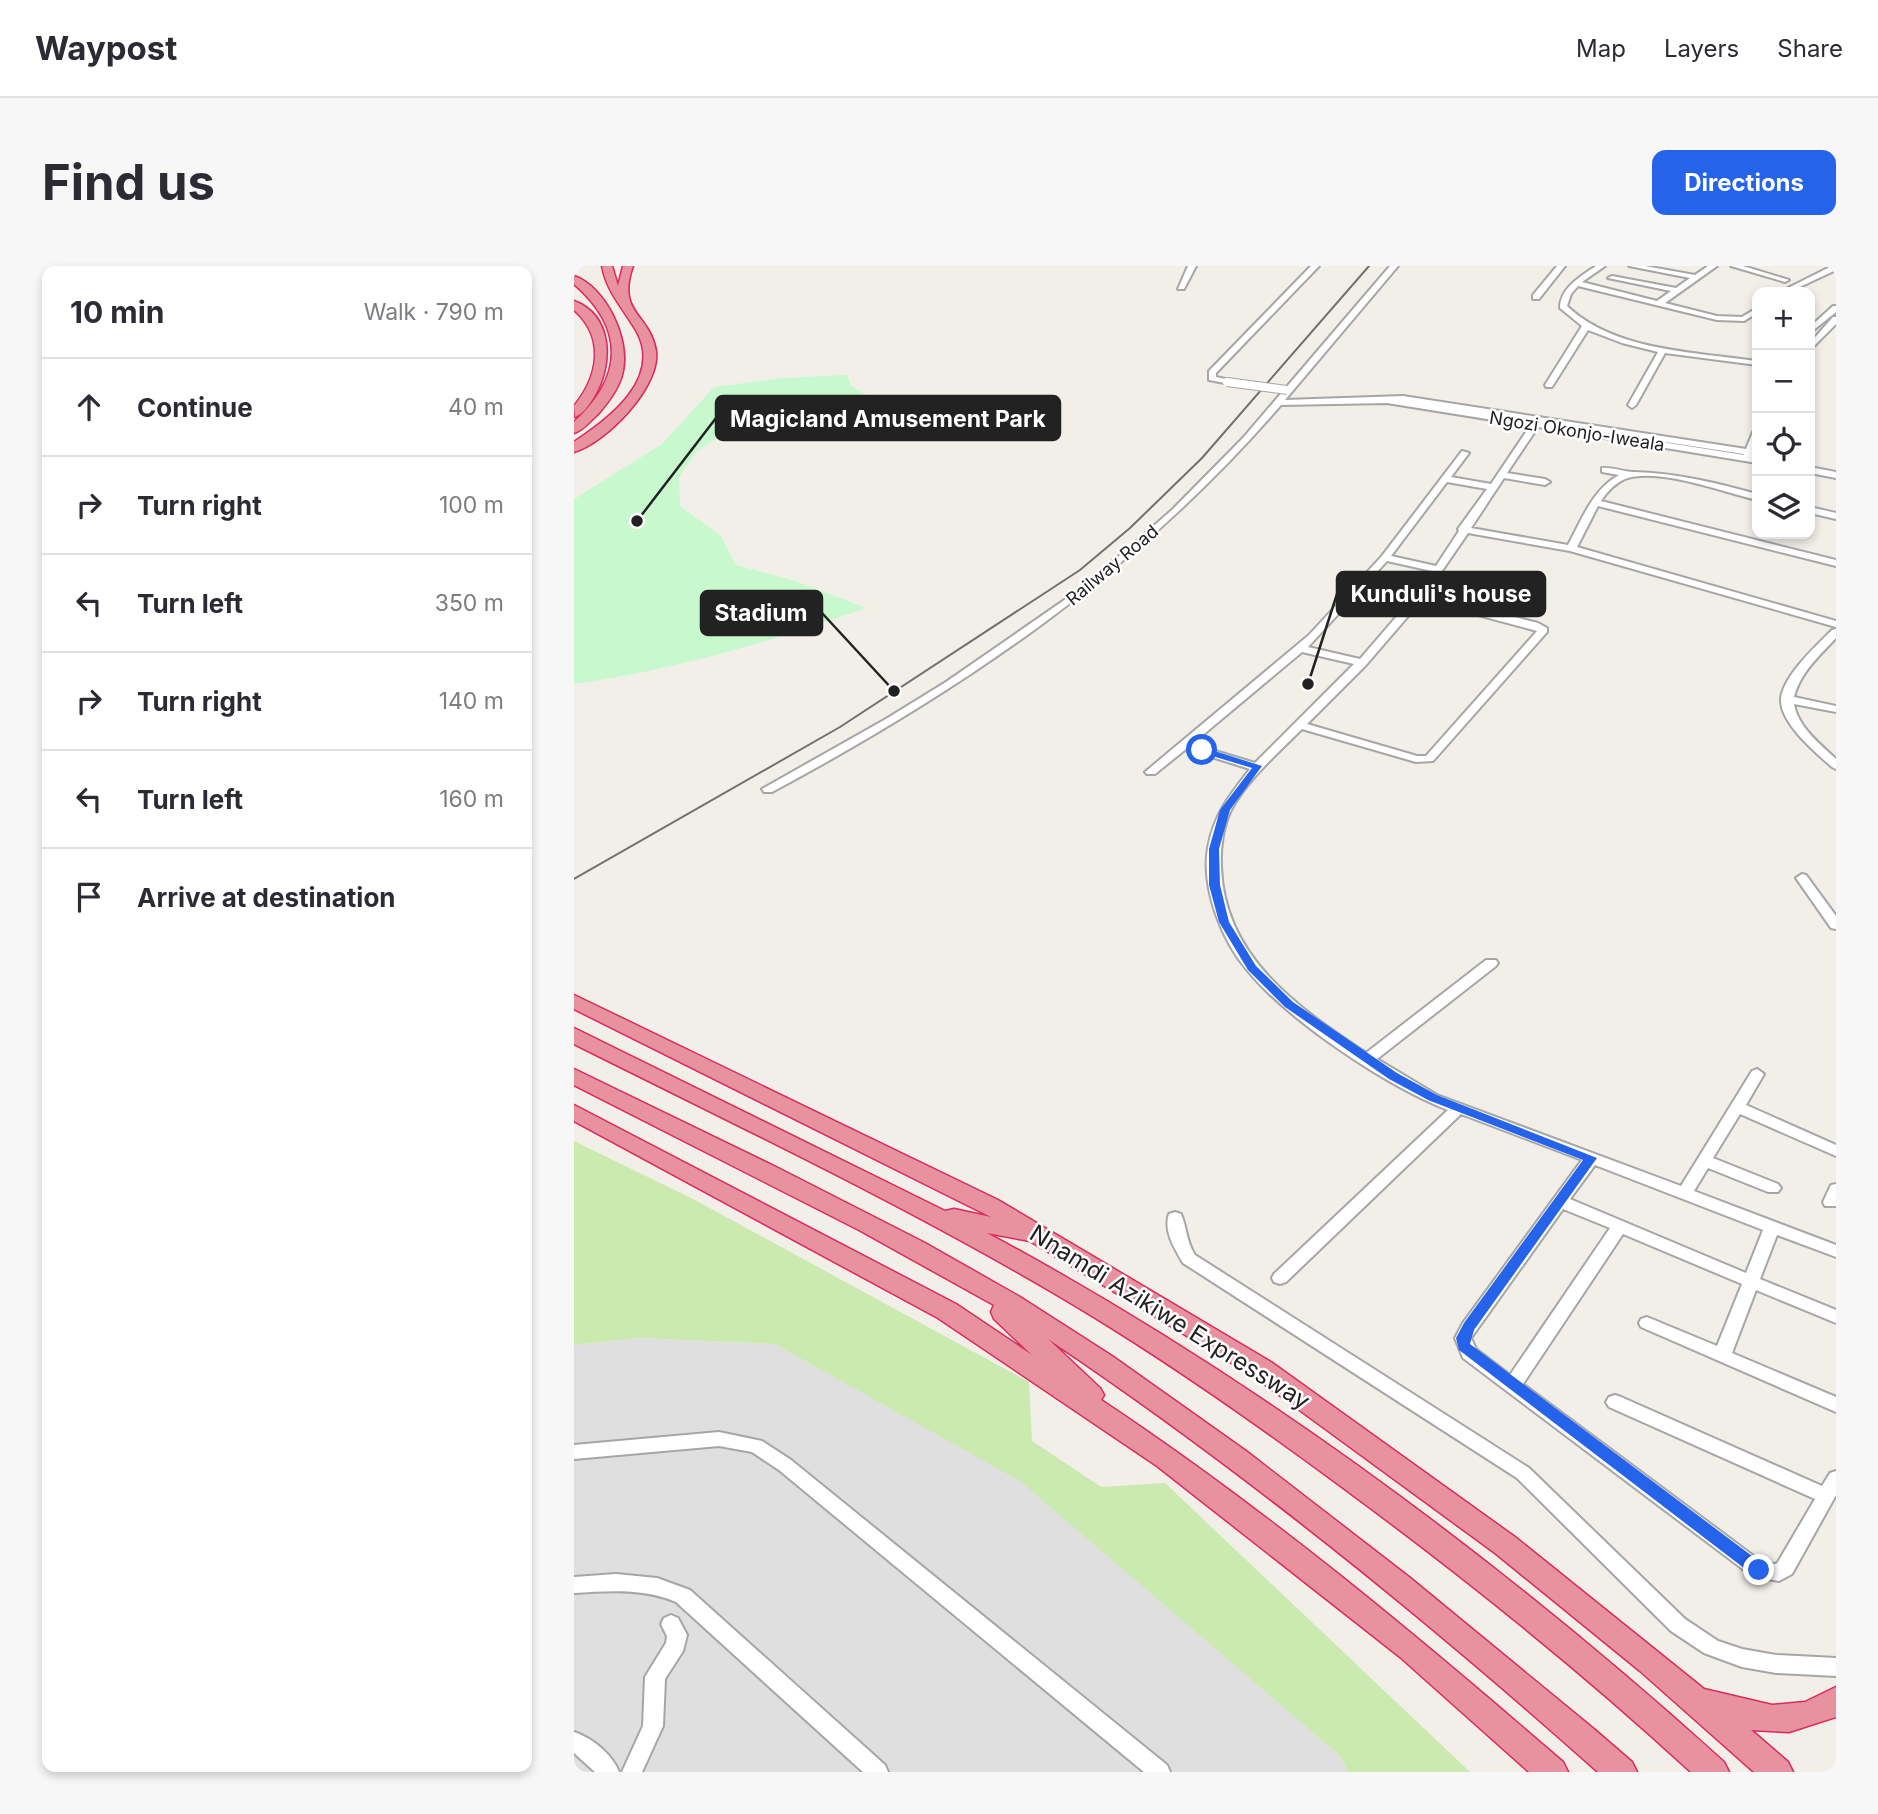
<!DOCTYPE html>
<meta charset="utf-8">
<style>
body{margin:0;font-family:Inter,sans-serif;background:#f7f7f7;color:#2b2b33}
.controls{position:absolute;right:21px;top:21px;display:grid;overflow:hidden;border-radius:14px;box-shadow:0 4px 10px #0003}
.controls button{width:63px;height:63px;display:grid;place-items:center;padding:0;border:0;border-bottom:2px solid #e1e1e2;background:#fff;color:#2b2b33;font:35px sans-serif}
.stop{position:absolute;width:21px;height:21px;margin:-16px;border:5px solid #2563eb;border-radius:50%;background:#fff}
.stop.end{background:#2563eb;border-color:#fff;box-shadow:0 2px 7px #0008}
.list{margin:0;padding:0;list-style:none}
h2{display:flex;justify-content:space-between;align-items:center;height:91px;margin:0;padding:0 28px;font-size:30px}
h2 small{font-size:23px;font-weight:400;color:#7c7c81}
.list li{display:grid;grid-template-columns:46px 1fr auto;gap:21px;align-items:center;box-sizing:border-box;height:98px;padding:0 28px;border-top:2px solid #e1e1e2}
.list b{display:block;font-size:26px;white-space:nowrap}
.list em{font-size:23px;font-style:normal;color:#7c7c81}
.icon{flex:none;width:38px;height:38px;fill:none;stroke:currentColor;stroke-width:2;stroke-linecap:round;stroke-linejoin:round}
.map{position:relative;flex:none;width:1262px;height:1506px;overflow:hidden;border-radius:14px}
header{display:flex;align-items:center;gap:42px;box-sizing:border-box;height:98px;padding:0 35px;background:#fff;border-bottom:2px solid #e1e1e2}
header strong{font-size:33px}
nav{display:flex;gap:38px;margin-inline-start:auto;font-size:24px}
.intro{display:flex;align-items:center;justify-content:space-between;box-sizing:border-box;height:168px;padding:0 42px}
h1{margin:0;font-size:49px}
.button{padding:18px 32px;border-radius:14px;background:#2563eb;color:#fff;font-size:24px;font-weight:700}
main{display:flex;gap:42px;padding:0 42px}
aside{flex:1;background:#fff;border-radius:14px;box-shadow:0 4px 10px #0003}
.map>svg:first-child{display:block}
</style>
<header>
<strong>Waypost</strong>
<nav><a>Map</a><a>Layers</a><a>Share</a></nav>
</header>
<div class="intro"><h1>Find us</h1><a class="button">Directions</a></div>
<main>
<aside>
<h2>10 min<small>Walk · 790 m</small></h2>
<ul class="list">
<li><svg class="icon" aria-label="ahead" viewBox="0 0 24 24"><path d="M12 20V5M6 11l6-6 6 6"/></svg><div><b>Continue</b></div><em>40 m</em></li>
<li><svg class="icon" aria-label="right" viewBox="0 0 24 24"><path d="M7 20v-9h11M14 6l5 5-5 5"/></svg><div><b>Turn right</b></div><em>100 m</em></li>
<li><svg class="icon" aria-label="left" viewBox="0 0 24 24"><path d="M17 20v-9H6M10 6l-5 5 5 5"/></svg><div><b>Turn left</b></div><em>350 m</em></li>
<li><svg class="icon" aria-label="right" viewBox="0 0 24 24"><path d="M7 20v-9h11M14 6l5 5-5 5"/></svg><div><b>Turn right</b></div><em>140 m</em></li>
<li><svg class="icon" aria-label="left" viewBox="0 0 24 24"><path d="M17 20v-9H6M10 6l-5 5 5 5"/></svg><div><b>Turn left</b></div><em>160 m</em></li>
<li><svg class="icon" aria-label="arrive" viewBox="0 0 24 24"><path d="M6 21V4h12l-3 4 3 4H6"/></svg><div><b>Arrive at destination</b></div></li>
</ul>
</aside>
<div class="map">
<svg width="1262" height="1506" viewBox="0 0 1262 1506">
<rect width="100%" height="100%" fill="#f2efe9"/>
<!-- residential -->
<polygon fill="#e0dfdf" points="65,1072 201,1078 446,1214 765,1489 774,1506 0,1506 0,1079"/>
<!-- grass -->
<polygon fill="#caeab0" points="0,875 119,933 455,1116 458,1175 527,1221 591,1217 896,1506 774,1506 765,1489 446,1215 201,1078 65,1072 0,1079"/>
<!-- park -->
<path fill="#c8f9ce" d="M269,109L274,110L276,119L300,134L257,137L225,146L179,153L158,162L123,185L105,211L106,240L147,270L162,299L221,315L292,342C197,376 100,404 0,418V233L88,178L140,121L209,112Z"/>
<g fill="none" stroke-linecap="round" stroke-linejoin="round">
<defs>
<g id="minor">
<polygon points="614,0 622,0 610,23 604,23"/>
<polygon points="737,0 745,0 642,107 642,111 656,114 656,118 635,114 635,105"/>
<path d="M816,0H824L711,134L829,130L1172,183L1179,166L1183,163V177L1181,184H1183V190L1178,191H1183V197L964,161L933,207L971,213L976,216L971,219L930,212L897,262L994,279C1008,253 1019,223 1045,209L1028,206V202C1039,201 1049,206 1060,206C1103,207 1142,217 1183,228V234C1149,226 1083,201 1051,213C1040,218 1033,226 1027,235L1262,294V300L1024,240L1003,281L1262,355V361L996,285L894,267L852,328L964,357L973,362V366L859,495L842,496L728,463C704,487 673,514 657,544C649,560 646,583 647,601C650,691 724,742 792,787L912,694H922L924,697L922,700L803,793L863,829L1107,920L1178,805L1183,803L1190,808L1172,839L1262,879V890L1166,848L1139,892L1204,918L1207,922L1204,926H1194L1134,902L1120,925L1262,979V991L1203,969L1186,1013L1262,1044V1057L1182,1024L1158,1087L1262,1131V1146L1067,1061L1065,1057L1067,1053L1073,1051L1143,1080L1168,1018L1049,968L949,1118L1189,1297L1202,1298L1204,1296L1241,1233L1035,1141L1032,1136L1035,1131L1041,1129L1047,1131L1248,1220L1256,1207L1262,1205V1229L1218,1308L1205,1315L1178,1310L889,1092L881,1072L889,1057L1008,894L887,848L712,1016L706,1018L700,1016L698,1012L700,1008L874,844C814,821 715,755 674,705C648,675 627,622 634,582C640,548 656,529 676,503L612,483L581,508H573L571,506L735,369L808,290L888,185L895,187L877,211L917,218L956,160L813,137L707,139C564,305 390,423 198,526H190L188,523L312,453L372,416L489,335L545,290L598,244L669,172ZM967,157L1170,188V189ZM873,216L913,223L884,263L885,265L862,300L817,290ZM813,295L858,305L842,328L786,393L734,381ZM848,334L963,365L852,490H843L733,458L792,399ZM728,386L780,398L681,497L618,478ZM1021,899L1189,964L1172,1007L996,933ZM989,943L1036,962L936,1109L902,1083L897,1072Z"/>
<polygon points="983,0 991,0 965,33 959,33 959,29"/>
<path d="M1022,0H1031L1008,16L1083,35L1097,25L1034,12L1038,10L1102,22L1116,12L1055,0H1071L1121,9L1134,0H1143L1091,37L1143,50L1168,51L1183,42V47L1170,55L1143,54L1004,20L997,28L993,40C1040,85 1121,86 1183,95V99L1091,87L1062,139L1058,142L1054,139L1084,86L1048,77L1014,64L978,121H972L971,119L1008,60L986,42C986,22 1007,10 1022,0Z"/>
<polygon points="1157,0 1169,0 1215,14 1211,16"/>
<polygon points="1258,0 1262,0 1262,4 1215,26 1206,26"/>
<polygon points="1259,40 1262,40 1262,46 1236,67 1236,61"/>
<polygon points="1259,51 1262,51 1262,58 1236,84 1236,77"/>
<polygon points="1236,201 1262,206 1262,212 1236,207"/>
<polygon points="1236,241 1262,247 1262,253 1236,247"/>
<path d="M1262,363V372C1245,390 1226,407 1220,431L1262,440V446L1220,438C1224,461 1245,477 1262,493V503L1258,501C1241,486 1206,457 1207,433C1209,410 1243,379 1258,364Z"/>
<polygon points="1228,608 1232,609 1262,650 1262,663 1257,662 1222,612"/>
<polygon points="1262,918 1262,940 1251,940 1249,936 1257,919"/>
<path d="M601,946L607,948C613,962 612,975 621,989L955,1202L1111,1353L1144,1375L1168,1383L1202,1389L1262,1392V1410L1202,1407L1168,1401L1130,1387L1097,1365L943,1212L609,997C601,983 589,965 595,948Z"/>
<polygon points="145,1166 188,1175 217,1194 593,1499 596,1506 570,1506 205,1204 178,1186 145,1180 0,1193 0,1179"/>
<path d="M42,1308L83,1312L116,1324L311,1499L314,1506H289L102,1336C70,1322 35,1325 0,1327V1311Z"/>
<polygon points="97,1349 104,1352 113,1369 109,1385 91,1413 89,1460 68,1506 48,1506 69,1460 71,1411 92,1377 93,1370 87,1358 90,1352"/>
<path d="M0,1466C18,1472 38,1488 45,1506H21L0,1487Z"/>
</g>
<g id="highway">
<path d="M28,0H38L44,20L49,0H59C42,48 76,47 82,85C87,120 32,177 0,186V176C35,153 88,113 63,66C50,43 33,27 28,0Z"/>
<path d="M0,10C32,21 56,73 49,105C46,121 35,135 25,147C17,154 10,164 0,167V156C49,112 52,63 0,18Z"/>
<path d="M0,35C40,50 39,100 20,131C15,139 9,148 1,151L0,140C25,110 31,71 0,44Z"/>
<path d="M0,729L424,934L697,1096L941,1271L1130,1423L1198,1439L1231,1436L1262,1421V1451L1215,1466L1177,1464L1214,1496L1219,1506H1180L1066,1405L921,1287L679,1110L456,975L413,967C679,1110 926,1294 1150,1496L1155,1506H1117C1006,1404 889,1310 768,1221C676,1153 582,1087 483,1029C327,937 162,859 0,778V762L371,945L380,943L417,951L0,743Z"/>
<path d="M0,803L204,902L351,977L446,1031L538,1090L672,1185L835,1311L1021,1464L1058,1496L1063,1506H1024C850,1351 668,1203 474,1073L526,1122L530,1129L527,1134C690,1242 841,1368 989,1496L994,1506H955L826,1391L583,1200L364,1052L0,855V839L382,1038L458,1089L420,1053L417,1046L420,1039L285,964L0,819Z"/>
</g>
</defs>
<!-- minor casing -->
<use href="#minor" stroke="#a6a6a6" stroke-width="4"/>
<!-- highway casing -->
<use href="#highway" stroke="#da2b5f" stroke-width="3"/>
<!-- minor -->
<use href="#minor" fill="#fff" fill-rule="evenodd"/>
<!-- highway -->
<use href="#highway" fill="#e7929e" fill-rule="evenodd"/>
<!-- tram -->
<polyline stroke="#707070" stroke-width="2" points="0,613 266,461 506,304 556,262 628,192 795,0"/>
<defs>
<polyline id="minor-bridge" points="653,116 713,124"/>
</defs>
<!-- minor-bridge casing -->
<use href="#minor-bridge" stroke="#a6a6a6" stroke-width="10" stroke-linecap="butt"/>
<!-- minor-bridge -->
<use href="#minor-bridge" stroke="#fff" stroke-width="8"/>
</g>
<!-- route -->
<polygon fill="#2563eb" points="628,481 688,500 656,544 645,583 646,619 655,656 682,700 719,736 823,807 863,829 1023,892 900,1064 896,1078 1190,1299 1190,1309 1179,1309 885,1084 882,1072 890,1057 1009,894 854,834 815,813 711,741 674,704 645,656 635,619 635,583 646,544 678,502 625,486"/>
<g text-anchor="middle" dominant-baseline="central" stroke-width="5" stroke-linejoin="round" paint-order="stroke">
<!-- far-street labels -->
<g font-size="18" fill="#222" stroke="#fff">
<text transform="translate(1003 165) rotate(9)">Ngozi Okonjo-Iweala</text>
<text transform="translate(538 299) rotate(-40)">Railway Road</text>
</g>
<!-- near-street labels -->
<g font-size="24" fill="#222" stroke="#fff">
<text transform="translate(596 1051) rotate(32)">Nnamdi Azikiwe Expressway</text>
</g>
</g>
<!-- callouts -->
<path fill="none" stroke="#222" stroke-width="2.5" d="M63 255L142 152M734 418L763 328M320 425L248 347"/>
<g fill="#222" stroke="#fff" stroke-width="2.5">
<circle cx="63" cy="255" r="7"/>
<circle cx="734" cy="418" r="7"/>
<circle cx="320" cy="425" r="7"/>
</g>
<g fill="#222" stroke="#222" stroke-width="2.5">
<rect x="142" y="130" width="344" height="44" rx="7"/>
<rect x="763" y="306" width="208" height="44" rx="7"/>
<rect x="127" y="325" width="121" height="44" rx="7"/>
</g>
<g font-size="23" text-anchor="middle" font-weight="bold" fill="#fff">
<text x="314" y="161">Magicland Amusement Park</text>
<text x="867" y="336">Kunduli's house</text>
<text x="187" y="355">Stadium</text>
</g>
</svg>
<div class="controls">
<button>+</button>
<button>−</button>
<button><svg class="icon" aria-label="locate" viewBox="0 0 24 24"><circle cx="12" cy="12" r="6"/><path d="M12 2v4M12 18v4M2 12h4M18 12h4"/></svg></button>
<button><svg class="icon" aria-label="layers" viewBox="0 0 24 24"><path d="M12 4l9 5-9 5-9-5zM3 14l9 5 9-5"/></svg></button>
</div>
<div class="stop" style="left:628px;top:484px"></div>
<div class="stop end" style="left:1185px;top:1304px"></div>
</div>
</main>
